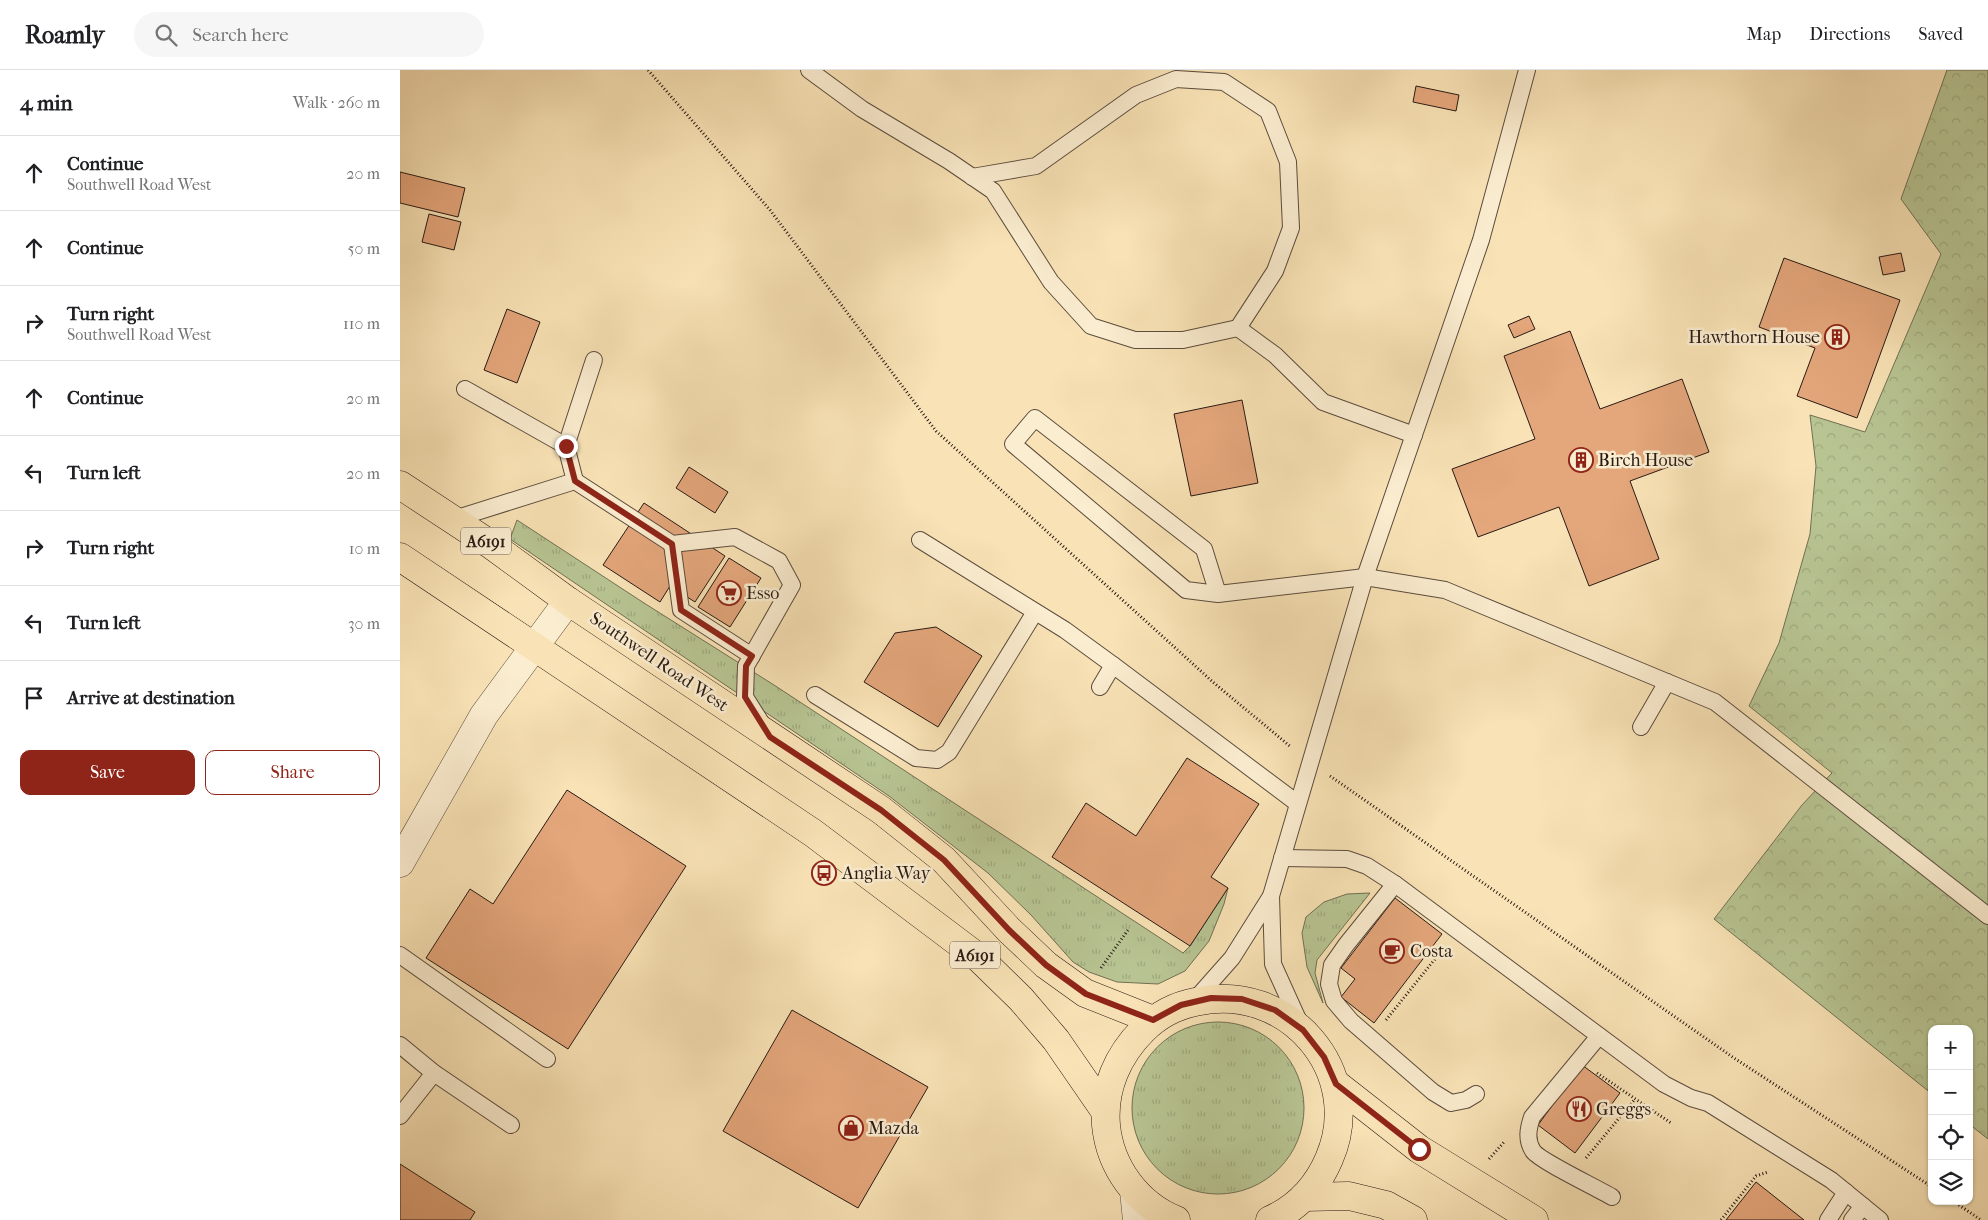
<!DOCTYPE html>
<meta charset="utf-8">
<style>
body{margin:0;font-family:"IM FELL French Canon",serif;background:#f6f6f6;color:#202124}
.controls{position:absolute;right:15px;bottom:15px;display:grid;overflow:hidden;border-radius:10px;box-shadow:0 1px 4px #0004}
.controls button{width:45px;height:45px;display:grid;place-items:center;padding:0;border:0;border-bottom:1px solid #e0e0e0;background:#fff;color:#202124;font:25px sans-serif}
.stop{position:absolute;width:15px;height:15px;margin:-11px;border:4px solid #8f2418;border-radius:50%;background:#fff}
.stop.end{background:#8f2418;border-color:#fff;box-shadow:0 1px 5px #0008}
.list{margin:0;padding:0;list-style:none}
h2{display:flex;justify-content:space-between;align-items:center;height:65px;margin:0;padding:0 20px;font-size:21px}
h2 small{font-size:16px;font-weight:400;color:#757577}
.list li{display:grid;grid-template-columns:32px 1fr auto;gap:15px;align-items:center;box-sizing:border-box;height:75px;padding:0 20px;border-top:1px solid #e0e0e0}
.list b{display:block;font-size:19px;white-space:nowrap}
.list p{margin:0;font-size:16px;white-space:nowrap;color:#757577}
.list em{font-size:16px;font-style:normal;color:#757577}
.actions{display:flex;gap:10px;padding:15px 20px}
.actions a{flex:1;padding:11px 0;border:1px solid #8f2418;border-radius:10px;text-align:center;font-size:18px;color:#8f2418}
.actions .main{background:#8f2418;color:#fff}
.icon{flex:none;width:28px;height:28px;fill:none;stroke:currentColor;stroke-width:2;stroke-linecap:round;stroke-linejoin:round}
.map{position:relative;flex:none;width:1588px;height:1150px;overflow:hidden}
header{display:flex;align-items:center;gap:30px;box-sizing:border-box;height:70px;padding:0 25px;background:#fff;border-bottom:1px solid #e0e0e0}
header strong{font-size:24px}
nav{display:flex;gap:28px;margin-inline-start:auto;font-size:18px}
.search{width:350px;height:45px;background:#f6f6f6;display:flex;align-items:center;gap:12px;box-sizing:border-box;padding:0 18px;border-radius:28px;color:#757577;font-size:19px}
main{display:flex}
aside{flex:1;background:#fff}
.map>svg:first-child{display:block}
</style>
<header>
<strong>Roamly</strong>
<div class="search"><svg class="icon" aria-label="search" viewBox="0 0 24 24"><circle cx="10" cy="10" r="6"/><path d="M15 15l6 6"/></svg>Search here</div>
<nav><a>Map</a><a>Directions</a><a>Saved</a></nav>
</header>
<main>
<aside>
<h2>4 min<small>Walk · 260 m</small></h2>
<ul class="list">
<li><svg class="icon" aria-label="ahead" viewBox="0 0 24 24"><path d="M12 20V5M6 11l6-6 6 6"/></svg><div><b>Continue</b><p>Southwell Road West</p></div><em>20 m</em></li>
<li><svg class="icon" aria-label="ahead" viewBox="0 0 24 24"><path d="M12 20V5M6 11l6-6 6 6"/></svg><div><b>Continue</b></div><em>50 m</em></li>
<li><svg class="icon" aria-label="right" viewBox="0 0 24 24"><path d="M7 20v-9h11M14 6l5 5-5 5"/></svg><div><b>Turn right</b><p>Southwell Road West</p></div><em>110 m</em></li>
<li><svg class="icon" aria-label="ahead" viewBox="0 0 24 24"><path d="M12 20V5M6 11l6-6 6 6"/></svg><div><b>Continue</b></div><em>20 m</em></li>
<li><svg class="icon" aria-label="left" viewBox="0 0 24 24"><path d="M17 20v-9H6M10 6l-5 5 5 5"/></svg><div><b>Turn left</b></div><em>20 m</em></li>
<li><svg class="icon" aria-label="right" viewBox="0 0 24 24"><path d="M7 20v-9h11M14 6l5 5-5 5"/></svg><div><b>Turn right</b></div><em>10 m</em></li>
<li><svg class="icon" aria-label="left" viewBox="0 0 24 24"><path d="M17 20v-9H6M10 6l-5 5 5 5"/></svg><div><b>Turn left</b></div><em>30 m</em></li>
<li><svg class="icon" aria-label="arrive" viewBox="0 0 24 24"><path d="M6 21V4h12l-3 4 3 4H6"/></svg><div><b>Arrive at destination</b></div></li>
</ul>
<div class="actions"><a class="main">Save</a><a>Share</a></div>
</aside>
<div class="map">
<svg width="1588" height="1150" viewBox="0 0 1588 1150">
<defs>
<pattern id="grass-tufts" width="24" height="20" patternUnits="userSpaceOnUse" patternTransform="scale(1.25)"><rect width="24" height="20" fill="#b8c593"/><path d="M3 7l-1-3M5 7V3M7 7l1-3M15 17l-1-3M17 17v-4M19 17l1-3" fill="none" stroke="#9ea97e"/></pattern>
<pattern id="forest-crowns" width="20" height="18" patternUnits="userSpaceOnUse" patternTransform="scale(1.25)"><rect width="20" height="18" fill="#b8c593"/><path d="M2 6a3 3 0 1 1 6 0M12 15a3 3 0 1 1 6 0" fill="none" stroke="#9ea97e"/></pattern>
</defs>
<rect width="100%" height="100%" fill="#f9e3b6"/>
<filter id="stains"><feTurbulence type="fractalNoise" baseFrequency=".004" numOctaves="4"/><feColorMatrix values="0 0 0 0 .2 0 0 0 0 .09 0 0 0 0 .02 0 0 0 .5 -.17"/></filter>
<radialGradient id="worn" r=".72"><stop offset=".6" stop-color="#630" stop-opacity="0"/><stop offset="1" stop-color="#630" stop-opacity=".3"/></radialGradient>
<!-- grass -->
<g fill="url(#grass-tufts)" stroke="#707054">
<polygon points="117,450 244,533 374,615 783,883 790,876 828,818 824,834 809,871 785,901 758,914 717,912 689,902 673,892 631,845 588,803 489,726 110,469"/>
<polygon points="970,823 917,890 915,903 923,933 907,897 902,863 906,847 924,832 947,824"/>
<circle cx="818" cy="1038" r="86"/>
</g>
<!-- forest -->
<polygon fill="url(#forest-crowns)" stroke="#707054" points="1547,0 1588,0 1588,1069 1569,1054 1569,959 1532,959 1532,1024 1314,849 1402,735 1432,703 1349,636 1379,573 1410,464 1416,396 1410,345 1465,362 1541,184 1501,129"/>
<!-- building -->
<g fill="#e4a67b" stroke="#281a15">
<polygon points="1016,16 1059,25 1056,41 1013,32"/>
<polygon points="0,102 65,118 58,147 0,133"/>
<polygon points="29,144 61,152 54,180 22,172"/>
<polygon points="1501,183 1505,201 1483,205 1479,187"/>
<polygon points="1384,188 1500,230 1457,348 1397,326 1415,278 1359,257"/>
<polygon points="107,239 140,252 117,313 84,300"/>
<polygon points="1129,246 1135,259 1114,268 1108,255"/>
<polygon points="1170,261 1200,339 1282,309 1309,382 1230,411 1259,489 1189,516 1159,437 1078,467 1052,399 1135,369 1104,286"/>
<polygon points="842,330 858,413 791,426 774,344"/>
<polygon points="289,397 328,422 315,443 276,418"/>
<polygon points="244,433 325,486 295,532 270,516 260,532 203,495"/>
<polygon points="329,488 361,508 330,557 298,537"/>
<polygon points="536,557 582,586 538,657 464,612 495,563"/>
<polygon points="787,688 859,734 811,807 828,818 790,876 652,787 686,733 736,766"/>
<polygon points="167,720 286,796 168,979 26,888 70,819 93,834"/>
<polygon points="995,828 1042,864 974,953 941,927 955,909 941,898"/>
<polygon points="392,940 528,1017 458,1138 323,1061"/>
<polygon points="1182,995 1220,1023 1175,1083 1138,1055"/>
<polygon points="0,1094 75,1142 70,1150 0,1150"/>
<polygon points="1356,1112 1404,1150 1326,1150"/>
</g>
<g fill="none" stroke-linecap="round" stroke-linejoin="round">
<defs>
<g id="lane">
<polyline points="409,0 462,39 549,91 593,121 651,212 691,256 735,270 783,270 838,258 875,285 923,332 1014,365"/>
<polyline points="572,107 636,96 736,25 776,9 824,12 868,41 888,92 891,158 875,201 838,258"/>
<polyline points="65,319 166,376"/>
<polyline points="175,411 166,376 194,290"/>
<polyline points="51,450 175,411 272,474 335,467 379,491 392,515 346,596 345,627 362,654"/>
<polyline points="520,470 665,560 713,595"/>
<polyline points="272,474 281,540 352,586"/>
<polyline points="818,524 804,479 635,348 613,374 786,520 818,524 965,507 1045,520 1315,632 1588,846"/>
<polyline points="700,617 713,595 897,733"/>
<polyline points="415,625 516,688 537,690 549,682 635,542"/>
<polyline points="1241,657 1267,612"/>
<polyline points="882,788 947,789 967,796 995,814 1264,1014 1291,1028 1308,1033 1431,1110 1480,1150"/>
<polyline points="995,814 946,875 932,895 929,914 934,931 951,951 1033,1022 1051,1033 1066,1030 1076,1024"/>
<polyline points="871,826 873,894 901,956"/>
<polyline points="0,885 147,989"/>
<polyline points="793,932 832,888 871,826 965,507 1081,170 1127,0"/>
<path d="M1199,966L1132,1047C1128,1059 1126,1070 1133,1081C1140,1091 1199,1119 1212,1127"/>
<polyline points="0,975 34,1003 111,1055"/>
<polyline points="0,1046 34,1003"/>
<polyline points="1428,1150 1446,1122"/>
<polyline points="1452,1150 1463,1136"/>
</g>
<g id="street">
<polyline points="0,793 84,645 168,531"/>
<polyline points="734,1121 737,1150"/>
</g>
<g id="primary">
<polyline points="0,415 90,474 168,531 481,740 544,790 609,860 646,895 685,923 753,950"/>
<polyline points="0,487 413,763 579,888 621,929 656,970 705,1041"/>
<polyline points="936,1014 1019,1079 1134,1150"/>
<polyline points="904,1127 949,1126 986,1135 1013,1150"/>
<path d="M776,1150C737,1134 710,1097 706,1055C703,1018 718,985 743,960C758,945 775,936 795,932C887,910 967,1002 929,1089C917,1117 897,1138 870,1150"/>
</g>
</defs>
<!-- lane casing -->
<use href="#lane" stroke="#5c4c3d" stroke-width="18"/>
<!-- street casing -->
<use href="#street" stroke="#5c4c3d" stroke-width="29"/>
<!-- primary casing -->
<use href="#primary" stroke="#281a15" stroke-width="29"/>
<!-- path -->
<g stroke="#281a15" stroke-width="3" stroke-dasharray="1 2.5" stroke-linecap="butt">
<polyline points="248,0 370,140 536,361 814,613 891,677"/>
<polyline points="930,706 1331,986 1532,1117"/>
<polyline points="701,898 728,860"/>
<polyline points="986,950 1043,879"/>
<polyline points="1197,1003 1271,1053"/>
<polyline points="1186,1088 1235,1029"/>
<polyline points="1089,1089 1105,1071"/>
<polyline points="1553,1131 1581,1150"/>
<polyline points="1321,1150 1356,1106 1368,1102"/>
</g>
<!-- lane -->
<use href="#lane" stroke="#fbedd0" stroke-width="16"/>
<!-- street -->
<use href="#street" stroke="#fbedd0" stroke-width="28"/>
<!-- primary -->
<use href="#primary" stroke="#f9e3b6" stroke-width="28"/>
</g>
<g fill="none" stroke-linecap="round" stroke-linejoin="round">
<!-- route -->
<polyline stroke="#8f2418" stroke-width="6" points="166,376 175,411 272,474 281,540 352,586 346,596 345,627 370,667 481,740 544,790 609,860 646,895 686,924 753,950 781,935 811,928 842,929 875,940 903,960 924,987 936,1014 1019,1079"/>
</g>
<!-- icons -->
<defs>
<symbol id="building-ring" viewBox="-11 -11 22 22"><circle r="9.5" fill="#fbedd0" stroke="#8f2418" stroke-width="1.5"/><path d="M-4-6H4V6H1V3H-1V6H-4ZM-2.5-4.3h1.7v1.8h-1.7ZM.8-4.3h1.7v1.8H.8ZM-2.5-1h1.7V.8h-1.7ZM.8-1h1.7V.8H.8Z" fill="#8f2418"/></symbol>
<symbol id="supermarket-ring" viewBox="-11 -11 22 22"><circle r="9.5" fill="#fbedd0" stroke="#8f2418" stroke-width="1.5"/><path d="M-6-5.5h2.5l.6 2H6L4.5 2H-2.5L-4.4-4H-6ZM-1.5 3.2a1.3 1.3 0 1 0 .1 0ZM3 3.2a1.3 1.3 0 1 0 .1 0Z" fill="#8f2418"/></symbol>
<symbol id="bus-ring" viewBox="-11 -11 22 22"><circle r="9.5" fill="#fbedd0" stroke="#8f2418" stroke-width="1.5"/><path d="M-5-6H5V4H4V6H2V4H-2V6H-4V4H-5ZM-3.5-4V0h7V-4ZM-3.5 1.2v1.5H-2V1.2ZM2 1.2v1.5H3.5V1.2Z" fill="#8f2418"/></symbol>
<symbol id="cafe-ring" viewBox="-11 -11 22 22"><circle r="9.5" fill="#fbedd0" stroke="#8f2418" stroke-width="1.5"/><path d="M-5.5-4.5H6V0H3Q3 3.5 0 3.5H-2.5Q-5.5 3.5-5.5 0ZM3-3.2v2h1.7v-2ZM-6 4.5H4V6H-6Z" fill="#8f2418"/></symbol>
<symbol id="restaurant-ring" viewBox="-11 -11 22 22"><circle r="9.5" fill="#fbedd0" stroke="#8f2418" stroke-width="1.5"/><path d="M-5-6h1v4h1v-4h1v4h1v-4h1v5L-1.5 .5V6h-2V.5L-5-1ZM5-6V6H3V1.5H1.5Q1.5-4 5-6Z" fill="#8f2418"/></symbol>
<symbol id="shop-ring" viewBox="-11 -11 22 22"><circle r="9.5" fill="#fbedd0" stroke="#8f2418" stroke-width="1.5"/><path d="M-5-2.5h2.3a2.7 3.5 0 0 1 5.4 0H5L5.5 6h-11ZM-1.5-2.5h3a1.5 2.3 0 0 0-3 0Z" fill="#8f2418"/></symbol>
</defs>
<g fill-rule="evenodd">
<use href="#building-ring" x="1423" y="253" width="28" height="28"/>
<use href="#building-ring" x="1167" y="376" width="28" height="28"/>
<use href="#supermarket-ring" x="315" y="509" width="28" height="28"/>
<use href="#bus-ring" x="410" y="789" width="28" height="28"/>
<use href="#cafe-ring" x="978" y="867" width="28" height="28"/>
<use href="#restaurant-ring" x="1165" y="1025" width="28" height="28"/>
<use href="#shop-ring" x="437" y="1044" width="28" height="28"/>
</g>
<g text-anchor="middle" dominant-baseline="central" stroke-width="5" stroke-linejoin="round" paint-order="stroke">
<!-- shield labels -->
<g fill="#fbedd0" stroke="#67594d" stroke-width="1">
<rect x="61" y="457.5" width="50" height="27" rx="4"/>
<rect x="550" y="871.5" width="50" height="27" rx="4"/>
</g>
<g font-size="16" font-weight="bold" fill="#281a15">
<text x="86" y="471">A6191</text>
<text x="575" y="885">A6191</text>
</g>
<!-- poi labels -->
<g font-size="18" fill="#281a15" stroke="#fbedd0" text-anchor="start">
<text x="1420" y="267" text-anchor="end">Hawthorn House</text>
<text x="1198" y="390">Birch House</text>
<text x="346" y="523">Esso</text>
<text x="442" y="803">Anglia Way</text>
<text x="1010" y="881">Costa</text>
<text x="1196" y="1039">Greggs</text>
<text x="468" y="1058">Mazda</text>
</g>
<!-- street labels -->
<g font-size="18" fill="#281a15" stroke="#fbedd0">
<text transform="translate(259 592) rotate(34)">Southwell Road West</text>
</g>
</g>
<rect width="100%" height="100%" filter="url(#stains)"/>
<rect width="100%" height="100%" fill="url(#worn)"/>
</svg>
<div class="controls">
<button>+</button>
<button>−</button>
<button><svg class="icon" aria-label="locate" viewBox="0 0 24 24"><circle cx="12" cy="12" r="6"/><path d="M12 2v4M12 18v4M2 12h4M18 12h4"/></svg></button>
<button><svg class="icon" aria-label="layers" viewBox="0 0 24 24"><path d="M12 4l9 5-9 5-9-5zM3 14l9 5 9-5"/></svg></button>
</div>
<div class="stop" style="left:1019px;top:1079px"></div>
<div class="stop end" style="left:166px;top:376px"></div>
</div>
</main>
